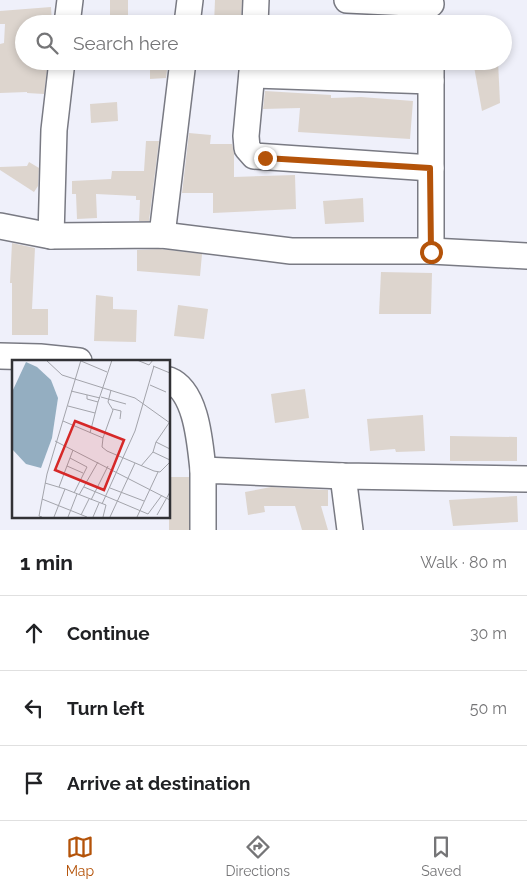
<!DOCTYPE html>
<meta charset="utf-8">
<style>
body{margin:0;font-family:Raleway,sans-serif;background:#f2f2f2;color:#202124}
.stop{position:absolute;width:15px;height:15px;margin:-11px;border:4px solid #b45309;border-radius:50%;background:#fff}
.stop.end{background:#b45309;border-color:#fff;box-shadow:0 1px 5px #0008}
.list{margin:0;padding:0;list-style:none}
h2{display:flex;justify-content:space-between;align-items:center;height:65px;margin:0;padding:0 20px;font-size:21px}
h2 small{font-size:16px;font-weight:400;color:#757577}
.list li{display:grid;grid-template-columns:32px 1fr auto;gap:15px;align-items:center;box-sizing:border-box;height:75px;padding:0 20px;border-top:1px solid #e0e0e0}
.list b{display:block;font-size:19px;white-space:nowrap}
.list em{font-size:16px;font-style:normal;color:#757577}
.icon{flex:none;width:28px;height:28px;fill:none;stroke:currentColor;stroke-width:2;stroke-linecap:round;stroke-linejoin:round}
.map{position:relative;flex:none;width:527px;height:530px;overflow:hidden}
.search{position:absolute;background:#fff;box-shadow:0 2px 8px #0003;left:15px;right:15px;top:15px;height:55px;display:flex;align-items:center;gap:12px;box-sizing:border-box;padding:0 18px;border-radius:28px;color:#757577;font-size:19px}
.sheet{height:290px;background:#fff}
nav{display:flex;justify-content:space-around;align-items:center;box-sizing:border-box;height:70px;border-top:1px solid #e0e0e0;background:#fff;font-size:14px;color:#757577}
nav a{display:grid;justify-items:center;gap:2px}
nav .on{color:#b45309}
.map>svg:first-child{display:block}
</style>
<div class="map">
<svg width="527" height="530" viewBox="0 0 527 530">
<rect width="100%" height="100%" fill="#eff0fa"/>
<!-- building -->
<g fill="#ddd5ce">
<rect x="110" y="0" width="18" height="17"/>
<polygon points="215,0 242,0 241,24 214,24"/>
<polygon points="51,7 52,23 24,24 24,61 48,61 44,94 27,93 27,92 0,93 0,44 4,43 5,24 0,24 0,11"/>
<polygon points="473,61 498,61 500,103 482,111"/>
<polygon points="150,62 168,62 166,78 150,79"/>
<polygon points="265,91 331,95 331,98 361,97 413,101 410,139 298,132 300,108 263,109"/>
<polygon points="117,102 118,121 91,123 90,104"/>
<polygon points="189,133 211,135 210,144 232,144 234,153 234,177 295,175 296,209 213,213 213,193 182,193"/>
<polygon points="146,141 159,141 149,221 139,221 140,200 136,200 136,196 96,194 97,218 77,219 76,194 72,194 72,181 111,179 112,171 144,171"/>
<polygon points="29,162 39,168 38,186 34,192 0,170 0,167 27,166"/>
<polygon points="363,198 364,222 325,224 323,201"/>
<polygon points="12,243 35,248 32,309 48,309 48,335 12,335 12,283 10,283"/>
<polygon points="161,249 202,254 200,276 137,271 137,250"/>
<polygon points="381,272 432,273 431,314 379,314"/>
<polygon points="96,295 113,297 113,309 137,310 136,342 94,341"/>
<polygon points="178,305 208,309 204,339 174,336"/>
<polygon points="305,389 309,418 275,423 271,394"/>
<polygon points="423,415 425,451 396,452 395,449 370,451 367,419"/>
<polygon points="450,436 517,437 517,461 450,461"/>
<rect x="169" y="477" width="20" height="53"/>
<polygon points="271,487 328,490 328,506 321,506 328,530 302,530 295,506 264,506 265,512 248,515 245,492"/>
<polygon points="517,496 518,522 453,526 449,500"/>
</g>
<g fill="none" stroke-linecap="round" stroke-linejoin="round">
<defs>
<g id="street">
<polyline points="347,0 431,4"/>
<polyline points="67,24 70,0"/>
<polyline points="187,24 190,0"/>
<polyline points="255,24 256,0"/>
<polyline points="253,61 246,136 247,148 254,156 431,168"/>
<polyline points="431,61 431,251"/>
<polyline points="252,75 431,81"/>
<polyline points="0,226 51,236 162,235 291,251 431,251 527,256"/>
<polyline points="162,235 183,61"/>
<polyline points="51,236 54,130 62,61"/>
<polyline points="0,356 40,357 79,361"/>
<path d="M169,380C197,391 200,444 203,470"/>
<polyline points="343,476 350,530"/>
<polyline points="203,530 203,470 343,476 527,479"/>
</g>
</defs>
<!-- street casing -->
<use href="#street" stroke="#797a83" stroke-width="28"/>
<!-- street -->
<use href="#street" stroke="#fff" stroke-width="25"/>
</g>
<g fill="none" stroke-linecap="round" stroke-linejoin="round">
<!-- route -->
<polyline stroke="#b45309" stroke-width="6" points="265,158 430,168 431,252"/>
</g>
<!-- overview -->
<g transform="translate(12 360)">
<rect width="158" height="158" fill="#eff0fa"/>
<path d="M14,2L25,7L39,20L46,38L40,78L29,108L14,104L0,89V32Z" fill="#94aec1"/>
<path fill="none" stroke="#a3a4ab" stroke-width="1" d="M34,0L50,15L123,38L158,63M125,0L137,5L141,0M69,1L95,12M141,6L158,13M138,25L154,32M59,31L88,38M75,35V39L86,42L78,73M89,37L114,44M86,42L100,0M56,46L83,53M101,49L109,51L108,59M51,61L91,78L101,50L96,42L99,30M157,63L144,82L158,89M91,78L90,87L95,91L142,111L148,112L158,102M43,81L158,140M144,82L141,92L158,100M58,98L75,107L62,133M55,106L71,113M129,106L141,92M52,113L68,121M33,123L53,129L42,157M47,127L61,90M72,127L136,154L150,135M98,128L132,141M53,129L94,145L91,157M67,135L86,102M30,139L75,157M79,140L96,106M90,144L123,71L142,6M69,155L77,139M145,155L158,132M30,157L27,156L35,114L69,0M56,157L65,134M81,157L87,143M98,157L123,103M125,157L146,112"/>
<path fill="#d62828" fill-opacity="0.15" stroke="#d62828" stroke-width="2.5" d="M63,61L112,80L92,130L43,110Z"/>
<rect width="158" height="158" fill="none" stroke="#313135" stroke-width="2.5"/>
</g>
</svg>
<div class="stop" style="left:431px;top:252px"></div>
<div class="stop end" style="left:265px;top:158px"></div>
<div class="search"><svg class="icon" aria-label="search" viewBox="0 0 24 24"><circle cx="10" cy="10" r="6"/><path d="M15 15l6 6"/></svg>Search here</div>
</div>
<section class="sheet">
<h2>1 min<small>Walk · 80 m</small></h2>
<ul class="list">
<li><svg class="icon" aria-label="ahead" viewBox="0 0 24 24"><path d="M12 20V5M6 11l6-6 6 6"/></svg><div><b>Continue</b></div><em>30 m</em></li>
<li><svg class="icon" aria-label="left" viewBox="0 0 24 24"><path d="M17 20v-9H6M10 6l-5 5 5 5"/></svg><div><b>Turn left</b></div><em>50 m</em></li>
<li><svg class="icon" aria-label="arrive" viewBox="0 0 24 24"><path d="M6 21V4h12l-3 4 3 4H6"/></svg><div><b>Arrive at destination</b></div></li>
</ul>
</section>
<nav>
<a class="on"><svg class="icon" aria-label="map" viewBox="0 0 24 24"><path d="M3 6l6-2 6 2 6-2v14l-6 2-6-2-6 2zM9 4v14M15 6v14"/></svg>Map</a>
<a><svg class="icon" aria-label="directions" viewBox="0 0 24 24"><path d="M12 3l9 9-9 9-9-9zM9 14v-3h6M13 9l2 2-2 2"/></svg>Directions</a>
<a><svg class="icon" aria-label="saved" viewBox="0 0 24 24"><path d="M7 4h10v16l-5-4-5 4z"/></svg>Saved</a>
</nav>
